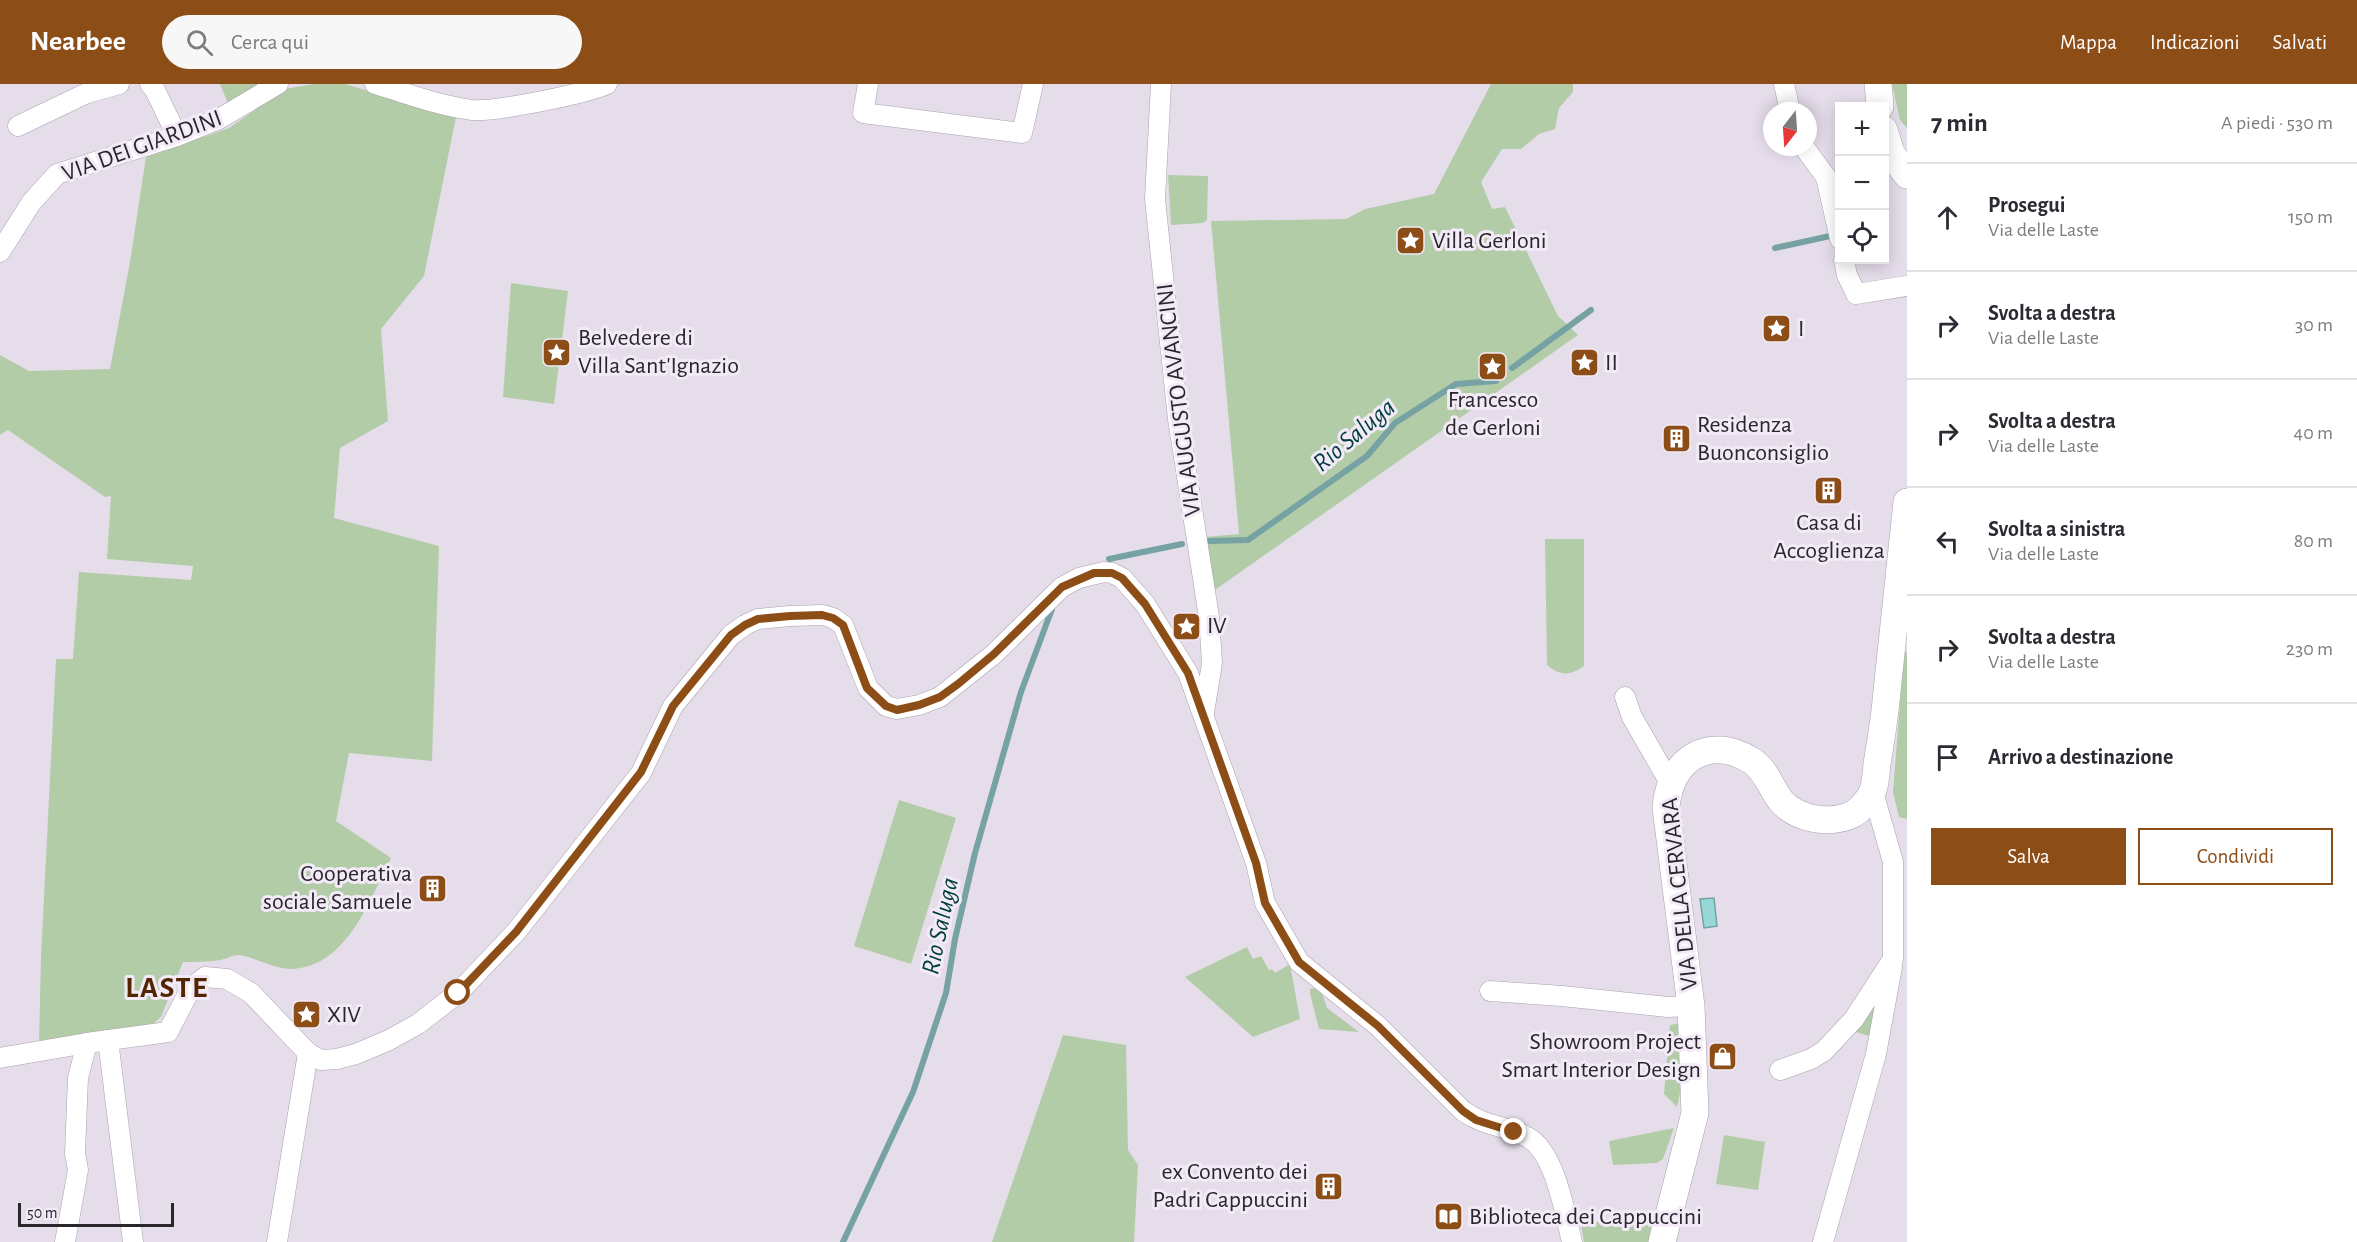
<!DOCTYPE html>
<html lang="it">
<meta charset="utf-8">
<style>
body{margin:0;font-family:"Alegreya Sans",sans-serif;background:#f7f7f7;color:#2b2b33}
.controls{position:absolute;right:18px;top:18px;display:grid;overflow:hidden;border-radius:0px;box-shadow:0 3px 15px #0003}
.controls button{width:54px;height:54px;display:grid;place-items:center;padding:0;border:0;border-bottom:2px solid #e1e1e2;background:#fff;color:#2b2b33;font:30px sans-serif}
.compass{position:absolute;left:1763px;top:18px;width:54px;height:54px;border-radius:50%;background:#fff;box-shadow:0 3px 15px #0003;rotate:197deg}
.scale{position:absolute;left:18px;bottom:15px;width:156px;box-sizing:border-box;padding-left:6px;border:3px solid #2a262b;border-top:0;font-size:16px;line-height:21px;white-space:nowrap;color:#2a262b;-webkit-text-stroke:4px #f3eaf8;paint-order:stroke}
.stop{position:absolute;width:18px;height:18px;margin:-14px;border:4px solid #8d4d16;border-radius:50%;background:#fff}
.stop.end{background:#8d4d16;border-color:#fff;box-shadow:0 2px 6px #0008}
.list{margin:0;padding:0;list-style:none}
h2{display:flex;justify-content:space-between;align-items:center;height:78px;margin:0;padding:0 24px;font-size:26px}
h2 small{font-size:20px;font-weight:400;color:#7c7c81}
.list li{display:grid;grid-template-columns:39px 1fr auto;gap:18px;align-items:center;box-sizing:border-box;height:108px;padding:0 24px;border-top:2px solid #e1e1e2}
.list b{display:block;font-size:22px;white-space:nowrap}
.list p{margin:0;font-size:20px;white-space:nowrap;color:#7c7c81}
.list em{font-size:20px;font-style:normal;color:#7c7c81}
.actions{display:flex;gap:12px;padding:18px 24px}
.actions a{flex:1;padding:14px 0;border:2px solid #8d4d16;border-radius:0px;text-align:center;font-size:21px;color:#8d4d16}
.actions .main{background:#8d4d16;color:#fff}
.icon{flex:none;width:33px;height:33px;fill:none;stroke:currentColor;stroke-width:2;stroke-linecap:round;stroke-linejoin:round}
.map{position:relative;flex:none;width:1907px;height:1158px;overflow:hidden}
header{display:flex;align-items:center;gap:36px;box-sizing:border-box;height:84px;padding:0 30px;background:#8d4d16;color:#fff}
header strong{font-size:28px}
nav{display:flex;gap:33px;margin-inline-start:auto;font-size:21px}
.search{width:420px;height:54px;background:#f7f7f7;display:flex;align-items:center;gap:15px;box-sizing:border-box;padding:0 21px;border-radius:33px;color:#7c7c81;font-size:22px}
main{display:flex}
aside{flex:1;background:#fff}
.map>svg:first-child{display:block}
</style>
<header>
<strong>Nearbee</strong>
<div class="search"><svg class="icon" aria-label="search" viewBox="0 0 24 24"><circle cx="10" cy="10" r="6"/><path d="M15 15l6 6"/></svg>Cerca qui</div>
<nav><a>Mappa</a><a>Indicazioni</a><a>Salvati</a></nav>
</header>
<main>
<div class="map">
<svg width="1907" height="1158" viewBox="0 0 1907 1158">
<rect width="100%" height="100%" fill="#e6ddeb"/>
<!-- green -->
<g fill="#b3cca8">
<polygon points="220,0 262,0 229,22"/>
<path d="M314,0H345L456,33L424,192L381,245L388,337L340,364L334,434L439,462L432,677L349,669L336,737L391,774C370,815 347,883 292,885C273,885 253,872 238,871C233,871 226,875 220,876C208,878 195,878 183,878L161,933L150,943L39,958L41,873L56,575H73L79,488L191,496L193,482L107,475L111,412L105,413L8,346L0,351V271L29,287L110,285L130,178L146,73L229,44L285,5Z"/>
<polygon points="1491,0 1573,0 1573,8 1559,24 1555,45 1539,50 1521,65 1502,65 1481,98 1492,125 1505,123 1558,232 1578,251 1212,508 1204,453 1239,450 1211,137 1346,135 1365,125 1434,110"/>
<polygon points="1892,0 1907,0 1907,44 1900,36"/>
<polygon points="1168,91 1208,92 1207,136 1203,139 1171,141"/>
<polygon points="511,199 568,207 554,320 503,313"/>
<path d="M1545,455H1584V582C1570,592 1560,592 1547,581Z"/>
<polygon points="1904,568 1907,568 1907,735 1899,733 1893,708"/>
<polygon points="899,716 956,734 911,880 854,862"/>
<polygon points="1247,863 1253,875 1261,872 1269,886 1272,885 1275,889 1290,880 1300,935 1253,953 1185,893"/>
<polygon points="1880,903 1875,954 1853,947"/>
<polygon points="1314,904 1322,909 1327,924 1359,948 1319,945 1310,910 1310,905"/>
<polygon points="1682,939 1683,995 1677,1023 1664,1010 1670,941"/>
<polygon points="1063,951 1126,961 1128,1066 1138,1081 1134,1158 992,1158"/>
<polygon points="1674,1044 1663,1075 1657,1079 1613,1081 1609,1057"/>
<polygon points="1724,1051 1765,1058 1758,1106 1716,1100"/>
<polygon points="1660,1123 1655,1158 1584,1158 1581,1140 1644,1132 1654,1130"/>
</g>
<!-- water -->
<polygon fill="#97d7d6" stroke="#76a2a3" stroke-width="1.5" points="1714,814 1717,842 1704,844 1700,815"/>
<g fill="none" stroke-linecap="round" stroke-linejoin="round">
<!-- stream -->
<g stroke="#76a2a3" stroke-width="6">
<polyline points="1775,164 1830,152"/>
<polyline points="1512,284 1591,226"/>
<polyline points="1209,457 1248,456 1367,372 1395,339 1456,300 1496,297"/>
<polyline points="1109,475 1182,460"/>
<polyline points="843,1158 913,1008 946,909 955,855 975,769 1021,608 1052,525"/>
</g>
<defs>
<g id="street">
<polyline points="150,0 155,6 177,52"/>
<path d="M375,0C406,9 439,22 472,26C494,28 586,10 607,0"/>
<polyline points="868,0 863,29 1022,49 1033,0"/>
<polyline points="1161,0 1155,115 1178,335 1209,533 1212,579 1204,629"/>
<polyline points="1784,0 1790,27"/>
<polyline points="18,42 87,9 119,0"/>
<polyline points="1804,63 1826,93 1840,155"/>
<polyline points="0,168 31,119 57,90 177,52 219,35 278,0"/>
<polyline points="1844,176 1847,191 1856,210 1907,202"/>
<polyline points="1625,613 1632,633 1670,699"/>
<polyline points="1490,907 1562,912 1668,923 1691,922"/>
<polyline points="108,956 133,1158"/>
<path d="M0,974L87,959L168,948L191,904L205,893L227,895L251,909L308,969L321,976L337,975L356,970L389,956L418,940L458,909L516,848L641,689L673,622L731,551L745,541L758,535L790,532L823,531L833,534L843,541L868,604L886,622L897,625L919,621L940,613L994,570L1062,503L1079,494L1104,488L1112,489L1122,494L1145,520L1188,589L1256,779L1265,819L1299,878L1378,942L1463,1027C1486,1043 1505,1041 1527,1053C1555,1067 1565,1130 1572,1158"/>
<polyline points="1780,986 1811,975 1824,967 1854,935 1893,875 1893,778 1873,708"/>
<polyline points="65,1158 78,1086 75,1069 78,994 87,959"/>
<polyline points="277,1158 308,969"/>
<polyline points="1823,1158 1876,970 1892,883"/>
</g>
<g id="secondary">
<polyline points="1878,0 1880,22"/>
<polyline points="1884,46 1891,69 1907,91"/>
<path d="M1662,1158L1695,1029L1691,922L1666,723C1670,675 1709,650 1752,677C1766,686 1771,704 1781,717C1798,736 1831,741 1853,730C1859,727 1871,714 1873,706C1876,698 1876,688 1877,680C1881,656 1885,632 1887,607C1894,544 1900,481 1907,418"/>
</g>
</defs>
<!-- street casing -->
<use href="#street" stroke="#a9a1ae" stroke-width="21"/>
<!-- secondary casing -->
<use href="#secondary" stroke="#a9a1ae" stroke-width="28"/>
<!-- street -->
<use href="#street" stroke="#fff" stroke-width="20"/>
<!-- secondary -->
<use href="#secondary" stroke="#fff" stroke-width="27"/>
</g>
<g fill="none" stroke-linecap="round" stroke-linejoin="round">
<!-- route -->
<polyline stroke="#8d4d16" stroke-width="8" points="458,909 516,848 641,688 673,622 731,551 745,541 758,535 790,532 822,531 833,534 843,541 867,604 886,622 897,626 919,621 940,613 958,600 994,570 1062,503 1094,489 1112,489 1122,494 1145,520 1188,589 1256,779 1265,819 1299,878 1378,942 1463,1027 1476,1036 1514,1048"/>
</g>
<!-- icons -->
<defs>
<symbol id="sight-square" viewBox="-11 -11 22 22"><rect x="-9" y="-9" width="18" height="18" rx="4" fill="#8d4d16" stroke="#f3eaf8"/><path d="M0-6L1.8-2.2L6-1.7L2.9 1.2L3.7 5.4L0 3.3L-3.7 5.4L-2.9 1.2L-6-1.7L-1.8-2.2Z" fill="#fff"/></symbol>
<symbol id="building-square" viewBox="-11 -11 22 22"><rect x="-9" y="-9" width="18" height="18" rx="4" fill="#8d4d16" stroke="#f3eaf8"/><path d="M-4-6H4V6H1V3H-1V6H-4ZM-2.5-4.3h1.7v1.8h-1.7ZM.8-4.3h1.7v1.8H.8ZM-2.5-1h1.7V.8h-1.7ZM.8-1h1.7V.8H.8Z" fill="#fff"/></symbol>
<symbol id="shop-square" viewBox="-11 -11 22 22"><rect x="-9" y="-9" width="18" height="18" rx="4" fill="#8d4d16" stroke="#f3eaf8"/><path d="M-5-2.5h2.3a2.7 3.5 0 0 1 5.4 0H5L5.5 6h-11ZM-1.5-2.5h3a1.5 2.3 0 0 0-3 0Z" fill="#fff"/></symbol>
<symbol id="library-square" viewBox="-11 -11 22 22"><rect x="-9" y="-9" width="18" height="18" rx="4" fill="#8d4d16" stroke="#f3eaf8"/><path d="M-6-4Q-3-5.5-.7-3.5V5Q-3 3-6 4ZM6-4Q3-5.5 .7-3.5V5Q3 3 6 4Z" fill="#fff"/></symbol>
</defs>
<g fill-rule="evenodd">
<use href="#sight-square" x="1394" y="140" width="33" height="33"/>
<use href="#sight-square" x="1760" y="228" width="33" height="33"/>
<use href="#sight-square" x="540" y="252" width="33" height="33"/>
<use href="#sight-square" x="1568" y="262" width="33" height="33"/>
<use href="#sight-square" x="1476" y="266" width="33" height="33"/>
<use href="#building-square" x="1660" y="338" width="33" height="33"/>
<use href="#building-square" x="1812" y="390" width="33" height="33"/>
<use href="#sight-square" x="1170" y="526" width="33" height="33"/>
<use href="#building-square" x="416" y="788" width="33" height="33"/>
<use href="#sight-square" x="290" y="914" width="33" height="33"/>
<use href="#shop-square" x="1706" y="956" width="33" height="33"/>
<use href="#building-square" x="1312" y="1086" width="33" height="33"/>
<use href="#library-square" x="1432" y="1116" width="33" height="33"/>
</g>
<g text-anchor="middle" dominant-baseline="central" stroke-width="6" stroke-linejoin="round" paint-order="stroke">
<!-- street labels -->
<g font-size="24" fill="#2a262b" stroke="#f3eaf8">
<text transform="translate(142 62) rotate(-20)">VIA DEI GIARDINI</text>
<text transform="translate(1179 316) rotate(-97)">VIA AUGUSTO AVANCINI</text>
<text transform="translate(1680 810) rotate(-96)">VIA DELLA CERVARA</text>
</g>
<!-- poi labels -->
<g font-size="24" fill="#2a262b" stroke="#f3eaf8" text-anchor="start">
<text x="1432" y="157">Villa Gerloni</text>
<text x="1798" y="245">I</text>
<text x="578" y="254">Belvedere di<tspan x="578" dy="28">Villa Sant'Ignazio</tspan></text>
<text x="1605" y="279">II</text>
<text x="1493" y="316" text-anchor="middle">Francesco<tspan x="1493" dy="28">de Gerloni</tspan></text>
<text x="1697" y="341">Residenza<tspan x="1697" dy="28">Buonconsiglio</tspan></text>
<text x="1829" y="439" text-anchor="middle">Casa di<tspan x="1829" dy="28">Accoglienza</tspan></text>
<text x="1207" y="542">IV</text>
<text x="412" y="790" text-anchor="end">Cooperativa<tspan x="412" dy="28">sociale Samuele</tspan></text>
<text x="327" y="931">XIV</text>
<text x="1701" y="958" text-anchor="end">Showroom Project<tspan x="1701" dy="28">Smart Interior Design</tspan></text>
<text x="1308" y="1088" text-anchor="end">ex Convento dei<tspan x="1308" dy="28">Padri Cappuccini</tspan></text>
<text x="1469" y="1133">Biblioteca dei Cappuccini</text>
</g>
<!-- water labels -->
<g font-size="26" font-style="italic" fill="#003d3d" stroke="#f3eaf8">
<text transform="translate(1354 351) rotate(-40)">Rio Saluga</text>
<text transform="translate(940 842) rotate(-78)">Rio Saluga</text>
</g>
<!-- district labels -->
<g font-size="30" font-weight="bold" letter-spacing="1.5" fill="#512600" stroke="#f3eaf8">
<text x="167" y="904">LASTE</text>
</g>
</g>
</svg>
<div class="controls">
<button>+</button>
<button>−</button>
<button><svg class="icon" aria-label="locate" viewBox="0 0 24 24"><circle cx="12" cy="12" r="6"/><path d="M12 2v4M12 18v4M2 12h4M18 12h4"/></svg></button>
</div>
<svg class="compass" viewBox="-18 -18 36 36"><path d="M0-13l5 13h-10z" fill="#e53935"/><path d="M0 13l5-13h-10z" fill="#7c7c81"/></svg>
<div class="scale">50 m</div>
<div class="stop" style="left:458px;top:909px"></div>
<div class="stop end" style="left:1514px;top:1048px"></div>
</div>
<aside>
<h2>7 min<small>A piedi · 530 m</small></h2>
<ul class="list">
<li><svg class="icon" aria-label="ahead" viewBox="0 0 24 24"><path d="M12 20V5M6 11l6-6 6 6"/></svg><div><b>Prosegui</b><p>Via delle Laste</p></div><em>150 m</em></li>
<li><svg class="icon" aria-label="right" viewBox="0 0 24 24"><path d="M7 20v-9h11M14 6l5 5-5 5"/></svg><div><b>Svolta a destra</b><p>Via delle Laste</p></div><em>30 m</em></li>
<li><svg class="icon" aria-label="right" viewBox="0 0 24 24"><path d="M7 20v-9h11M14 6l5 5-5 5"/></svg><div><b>Svolta a destra</b><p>Via delle Laste</p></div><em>40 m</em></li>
<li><svg class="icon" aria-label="left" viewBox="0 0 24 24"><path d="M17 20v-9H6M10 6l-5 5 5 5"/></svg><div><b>Svolta a sinistra</b><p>Via delle Laste</p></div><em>80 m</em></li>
<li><svg class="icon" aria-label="right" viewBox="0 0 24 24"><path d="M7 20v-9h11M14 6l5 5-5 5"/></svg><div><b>Svolta a destra</b><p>Via delle Laste</p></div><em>230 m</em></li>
<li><svg class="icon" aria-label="arrive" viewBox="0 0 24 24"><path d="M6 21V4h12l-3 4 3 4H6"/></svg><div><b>Arrivo a destinazione</b></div></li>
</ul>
<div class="actions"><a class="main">Salva</a><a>Condividi</a></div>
</aside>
</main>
